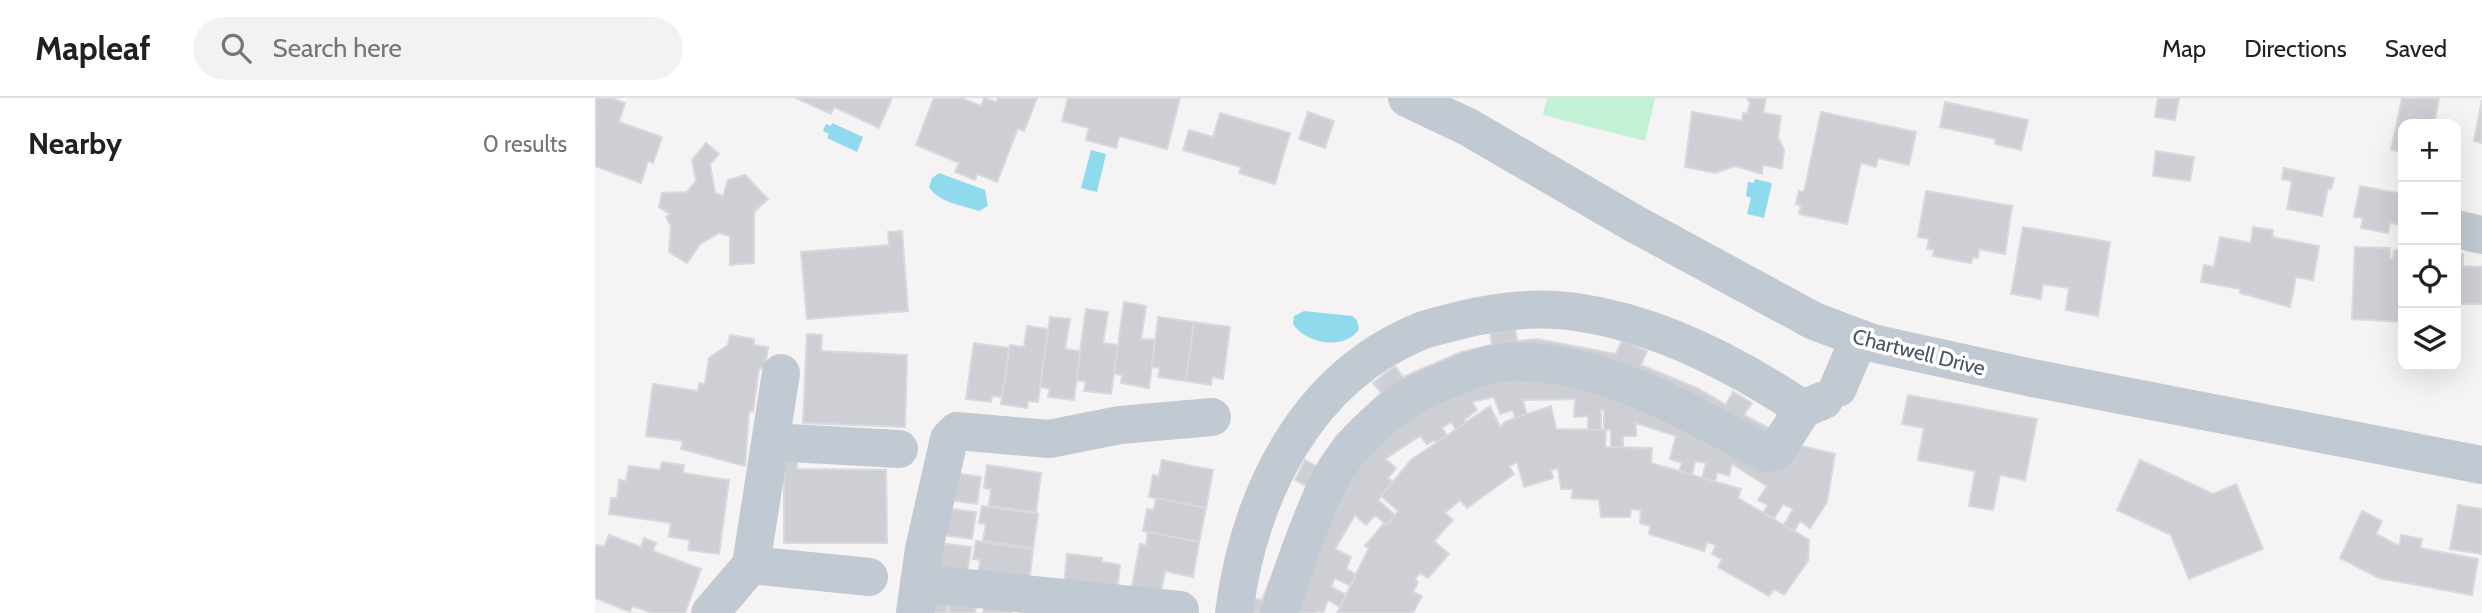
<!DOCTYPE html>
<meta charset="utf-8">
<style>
body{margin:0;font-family:Cabin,sans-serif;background:#f2f2f2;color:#202124}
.controls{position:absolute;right:21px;top:21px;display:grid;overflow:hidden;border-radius:14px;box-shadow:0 7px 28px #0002}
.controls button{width:63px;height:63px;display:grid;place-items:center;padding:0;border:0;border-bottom:2px solid #e0e0e0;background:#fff;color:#202124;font:35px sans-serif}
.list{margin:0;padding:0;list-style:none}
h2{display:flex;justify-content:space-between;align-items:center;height:91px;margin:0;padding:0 28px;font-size:30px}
h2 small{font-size:23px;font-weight:400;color:#757577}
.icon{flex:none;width:38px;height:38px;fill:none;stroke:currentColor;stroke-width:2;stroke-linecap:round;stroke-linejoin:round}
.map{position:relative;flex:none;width:1887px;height:515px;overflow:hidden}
header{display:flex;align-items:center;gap:42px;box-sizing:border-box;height:98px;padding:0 35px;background:#fff;border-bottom:2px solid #e0e0e0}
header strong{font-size:33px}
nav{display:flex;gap:38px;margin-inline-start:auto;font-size:24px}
.search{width:490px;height:63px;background:#f2f2f2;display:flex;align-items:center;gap:18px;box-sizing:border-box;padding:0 24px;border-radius:38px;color:#757577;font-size:26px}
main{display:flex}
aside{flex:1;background:#fff}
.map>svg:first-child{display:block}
</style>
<header>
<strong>Mapleaf</strong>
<div class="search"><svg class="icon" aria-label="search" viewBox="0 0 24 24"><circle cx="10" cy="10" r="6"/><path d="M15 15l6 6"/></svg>Search here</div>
<nav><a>Map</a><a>Directions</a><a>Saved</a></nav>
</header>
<main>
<aside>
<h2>Nearby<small>0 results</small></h2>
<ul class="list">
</ul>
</aside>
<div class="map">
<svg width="1887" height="515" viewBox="0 0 1887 515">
<rect width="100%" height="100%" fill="#f5f3f3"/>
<!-- green -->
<polygon fill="#c3f1d5" points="952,0 1060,0 1050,43 948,17"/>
<!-- water -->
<g fill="#90daee">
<polygon points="237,25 268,39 262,54 232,40 234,36 228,33 231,26 236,28"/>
<polygon points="496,52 511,56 502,94 486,90"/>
<path d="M344,75L390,92L393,108L384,113C367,107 344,105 334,89L337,80Z"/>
<polygon points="1160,81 1177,85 1169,120 1152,116 1156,100 1151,98 1153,84 1159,85"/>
<path d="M709,213L757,218L762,222L764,231C750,253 711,246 698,226L699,218Z"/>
</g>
<!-- building -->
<g fill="#cdcfd5" stroke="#d7d9de" stroke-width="2">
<polygon points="1,0 16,0 30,5 24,24 67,39 58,65 53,63 46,85 0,68"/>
<polygon points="201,0 297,0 284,30 239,9 236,16"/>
<polygon points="339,0 366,0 386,8 389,0 401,4 403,0 442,0 429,33 423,30 402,84 382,76 380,82 360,74 364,65 321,47"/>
<polygon points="473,0 585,0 572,51 524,38 521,50 491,42 494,30 467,23"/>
<polygon points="1152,0 1171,0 1168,15 1186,18 1183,39 1189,52 1187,71 1168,67 1167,76 1140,68 1120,75 1090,69 1097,14 1147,23 1148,15 1152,16 1155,5"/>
<polygon points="1563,0 1584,0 1580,22 1560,19"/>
<polygon points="1807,0 1844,0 1839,26 1808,26 1808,54 1796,52"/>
<polygon points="1887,2 1887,45 1879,43"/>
<polygon points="1350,4 1433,22 1426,52 1400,46 1401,41 1345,29"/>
<polygon points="713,14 739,23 730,50 704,41"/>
<polygon points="1226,14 1321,34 1314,67 1283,60 1281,69 1266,65 1252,126 1204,116 1206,108 1201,106 1204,93 1209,94"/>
<polygon points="625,15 695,35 680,86 644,75 646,69 588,52 594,32 618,39"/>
<polygon points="111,45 124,56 115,66 120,95 128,98 133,82 150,77 173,101 159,114 159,165 135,167 135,138 124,135 105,146 92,165 74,154 76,128 71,119 75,116 64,109 67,95 92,94 101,83 97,62"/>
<polygon points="1561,53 1599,59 1595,83 1558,78"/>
<polygon points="1689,70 1739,80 1736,91 1733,90 1727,118 1692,111 1697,83 1687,81"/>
<polygon points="1765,88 1808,96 1808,127 1795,125 1793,135 1766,130 1768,120 1759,119"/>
<polygon points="1331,93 1417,108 1410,156 1384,151 1383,160 1378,159 1376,165 1338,158 1339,152 1332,151 1334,141 1323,139"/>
<polygon points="1428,129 1515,144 1503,218 1471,212 1474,190 1448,186 1446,201 1416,196"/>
<polygon points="1658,129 1678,132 1677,139 1724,148 1718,182 1701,179 1695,209 1645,195 1645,191 1606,184 1609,167 1619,169 1625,139 1656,145"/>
<polygon points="307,133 313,213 212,221 206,154 294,147 293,134"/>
<polygon points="1760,149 1795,150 1795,161 1798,161 1799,152 1808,153 1808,224 1757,221"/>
<polygon points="1861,156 1868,156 1868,168 1887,169 1887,206 1864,206 1863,222"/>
<polygon points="529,204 551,208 546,241 560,242 554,290 526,285 527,277 519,276"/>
<polygon points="491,211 513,214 508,245 523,247 516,296 489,293 491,284 481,282"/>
<polygon points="455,219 475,221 470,251 485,253 479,302 453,299 455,291 445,289"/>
<polygon points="563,219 599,224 591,283 563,279 565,270 557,269"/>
<polygon points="599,224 635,229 628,281 617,279 616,287 591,283"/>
<polygon points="432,228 453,231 443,304 433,303 432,310 406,306 415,247 429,249"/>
<polygon points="920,231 922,243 942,241 1021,256 1027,242 1052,253 1046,267 1104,291 1131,307 1138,294 1157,305 1149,317 1207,348 1240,356 1232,404 1215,430 1205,423 1199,433 1189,427 1198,411 1188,406 1179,421 1168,415 1173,407 1163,402 1172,388 1137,366 1134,378 1122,374 1120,384 1107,380 1111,365 1100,363 1097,377 1084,374 1087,365 1075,361 1081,338 1041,325 1041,338 1028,338 1028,350 1016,350 1016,332 1009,332 1009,312 1006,312 1006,332 993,332 993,318 979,319 980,301 928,302 932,317 920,321 918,312 905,316 899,299 877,304 882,312 869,322 872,326 862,333 856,324 847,330 853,339 843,346 840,342 832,346 825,338 790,361 801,370 793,380 798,384 783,402 800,417 792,427 780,417 771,427 760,417 740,451 756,459 751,471 762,477 756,488 740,480 736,489 752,497 745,509 733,502 728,515 722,512 722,515 654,515 656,500 667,502 712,388 700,382 710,362 722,369 741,339 786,295 778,285 800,268 808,279 866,254 897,247 895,235"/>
<polygon points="212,236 227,237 226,253 312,257 310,329 208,325"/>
<polygon points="135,237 159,241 159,247 173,249 170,271 164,270 158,314 154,313 150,368 86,351 88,343 51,338 58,286 103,293 104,285 110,286 114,260 133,247"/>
<polygon points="379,245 414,250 407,299 397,298 396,304 371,301"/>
<polygon points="1313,297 1442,321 1430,382 1405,377 1398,412 1374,408 1380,373 1323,362 1329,330 1307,326"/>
<polygon points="895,308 905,329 911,323 956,308 961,331 1011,332 1010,349 1057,350 1056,365 1146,391 1143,400 1214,442 1213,463 1189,497 1179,491 1174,498 1123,469 1127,461 1117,456 1121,447 1112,444 1109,453 1054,436 1055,428 1045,425 1046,412 1036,411 1035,419 1006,419 1004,402 977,400 978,391 966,391 963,370 956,372 958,380 929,389 922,364 914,368 919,376 872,410 865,402 850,415 858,422 839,443 854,456 833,480 825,475 820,481 823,484 818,494 827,498 818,515 742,515 774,450 770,448 789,425 792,427 803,413 786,398 816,362"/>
<polygon points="189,360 202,360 202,371 291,372 292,445 189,445"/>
<polygon points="567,362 618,372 611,410 554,399 558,377 564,378"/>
<polygon points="1545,362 1618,396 1641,386 1668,451 1594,481 1576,437 1522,412"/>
<polygon points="67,364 89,367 88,375 134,382 124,456 93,452 95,442 74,439 76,425 14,416 16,400 22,400 24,382 31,383 34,368 65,372"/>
<polygon points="392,367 446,375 441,414 394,408 396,391 389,390"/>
<polygon points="355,374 386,379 382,406 351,402"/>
<polygon points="561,400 611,410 604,444 548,433 552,411 559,412"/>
<polygon points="1863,407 1887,411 1887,456 1855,451"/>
<polygon points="387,408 443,416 438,450 388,443 391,426 384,425"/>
<polygon points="350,410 381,414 377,441 346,437"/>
<polygon points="1767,413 1787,423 1781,436 1800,446 1805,447 1806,437 1827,441 1825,450 1883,461 1877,497 1784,480 1745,460"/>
<polygon points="553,434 604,444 598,479 570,473 565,499 536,493 545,446 551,447"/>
<polygon points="14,437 46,449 49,440 61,445 58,453 106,471 90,515 57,515 37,508 35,514 0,500 0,451 2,447 9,449"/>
<polygon points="381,443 438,451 434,485 383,479 385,462 378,461"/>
<polygon points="345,445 376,449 372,476 341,471"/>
<polygon points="472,456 507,460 507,464 525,467 522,494 469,488"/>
<polygon points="338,499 354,502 352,515 336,515"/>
<polygon points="356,500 382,504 380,515 354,515"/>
<polygon points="390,505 417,509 416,515 388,515"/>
</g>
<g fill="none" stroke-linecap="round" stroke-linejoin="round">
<!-- minor -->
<g stroke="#c1cad2" stroke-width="38">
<polyline points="812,0 873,29 1040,126 1219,223 1277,245 1437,280 1887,367"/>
<polyline points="1861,131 1887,137"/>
<polyline points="1243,290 1264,240"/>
<polyline points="176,344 304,351"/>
<polyline points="156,467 274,479"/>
<polyline points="324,485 585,512"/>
<polyline points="115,515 156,467 186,275"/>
<polyline points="320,515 329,451 354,341 362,333 454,341 525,327 617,319"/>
<path d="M639,515C654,398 710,280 826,233C839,228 853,226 866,222C906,212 946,208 987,215C1066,227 1142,267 1208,311"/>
<path d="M684,515C698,472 713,427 733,385C753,345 799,303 840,287C861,278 889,265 911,264C1006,260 1090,313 1170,355L1181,353L1208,311L1229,302"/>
</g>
</g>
<g text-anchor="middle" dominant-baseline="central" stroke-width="7" stroke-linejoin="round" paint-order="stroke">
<!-- street labels -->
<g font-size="21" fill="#4a5661" stroke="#fff">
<text transform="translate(1324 254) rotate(14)">Chartwell Drive</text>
</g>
</g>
</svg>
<div class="controls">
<button>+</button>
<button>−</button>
<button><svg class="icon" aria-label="locate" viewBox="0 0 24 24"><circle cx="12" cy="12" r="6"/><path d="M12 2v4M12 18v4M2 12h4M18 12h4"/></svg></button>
<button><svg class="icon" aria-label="layers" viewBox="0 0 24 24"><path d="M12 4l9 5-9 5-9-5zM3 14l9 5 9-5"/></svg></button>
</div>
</div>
</main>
